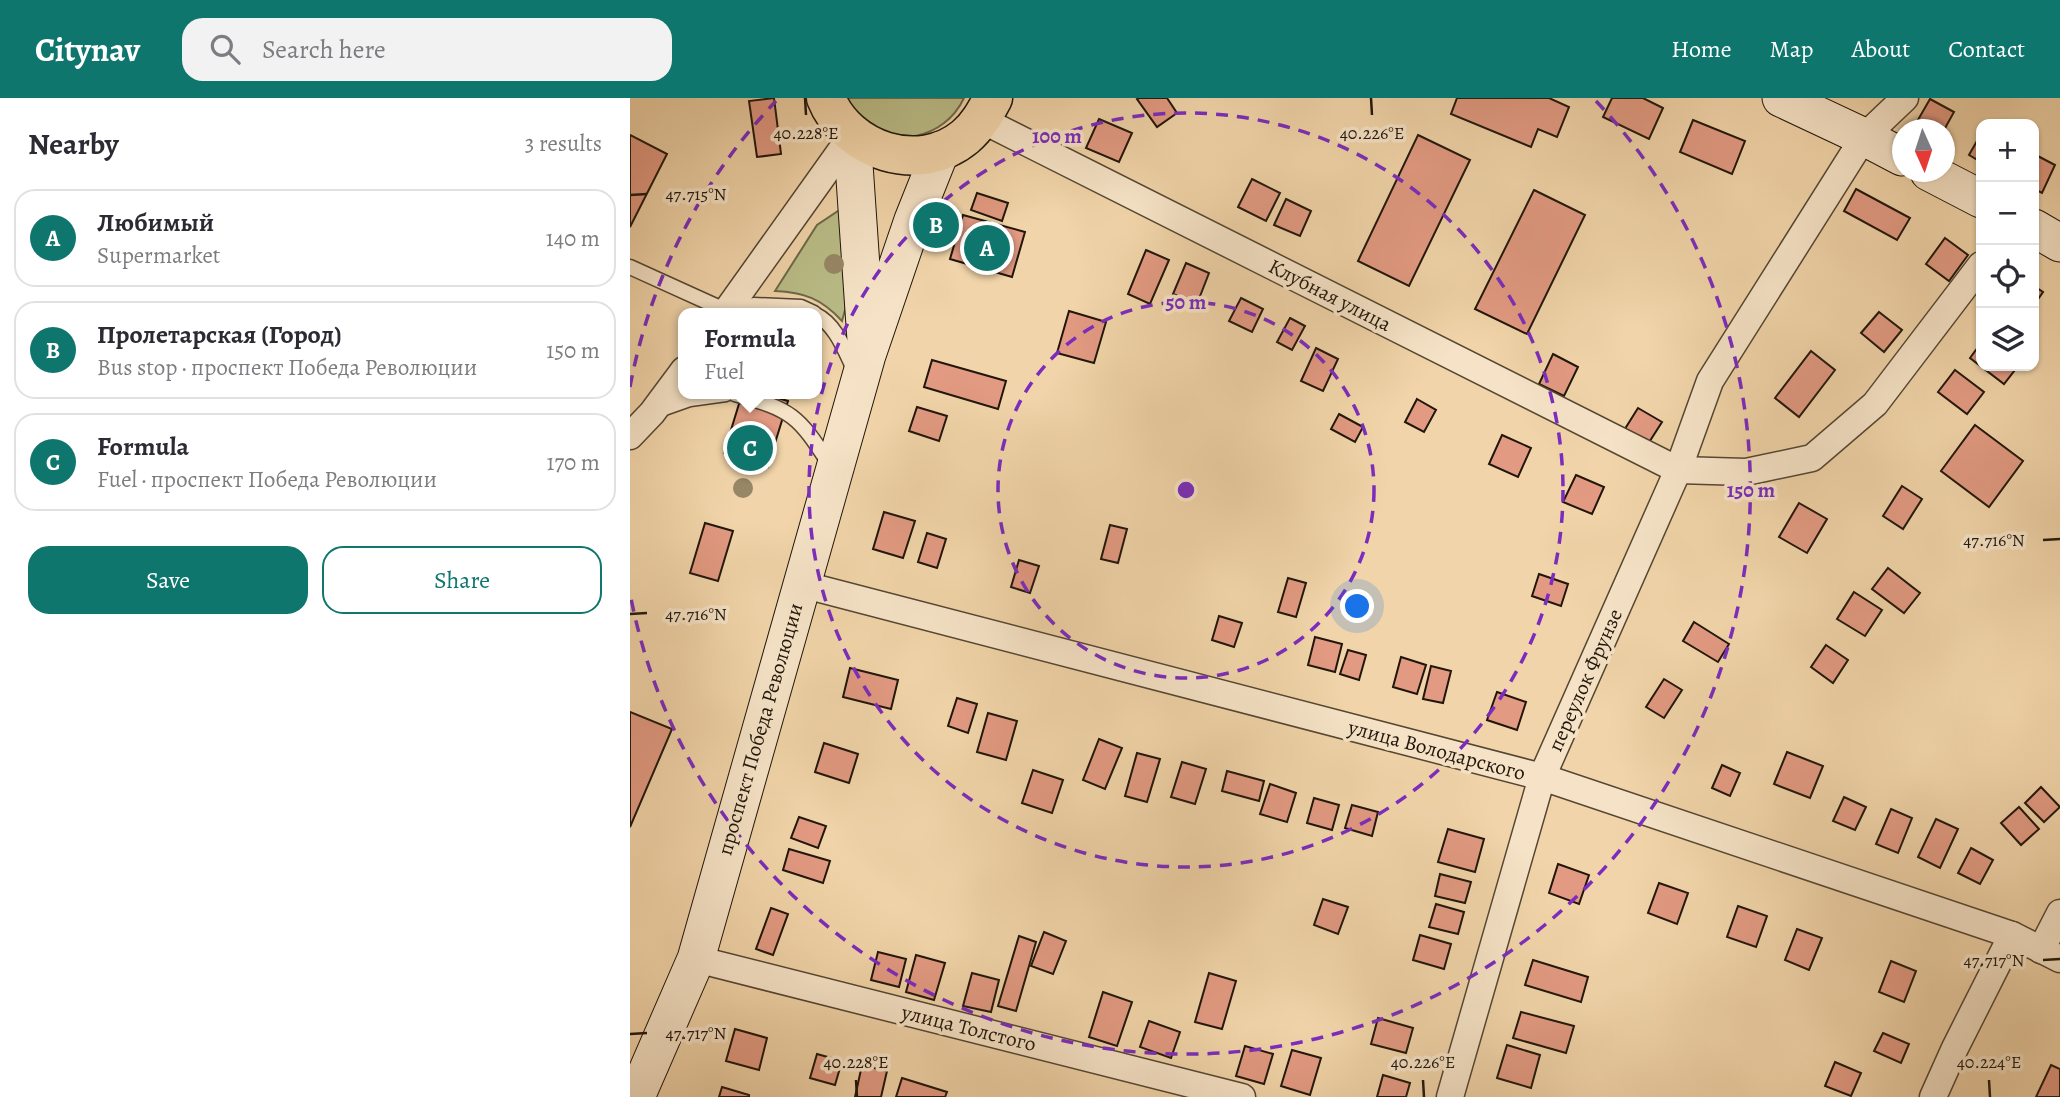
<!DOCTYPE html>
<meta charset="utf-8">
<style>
body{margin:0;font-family:Alegreya,serif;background:#f2f2f3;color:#2b2b33}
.controls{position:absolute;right:21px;top:21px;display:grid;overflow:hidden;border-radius:14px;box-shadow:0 2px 5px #0004}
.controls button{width:63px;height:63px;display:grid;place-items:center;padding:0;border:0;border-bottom:2px solid #e1e1e2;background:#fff;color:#2b2b33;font:35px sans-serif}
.compass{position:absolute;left:1262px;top:21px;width:63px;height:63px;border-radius:50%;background:#fff;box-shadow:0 2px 5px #0004;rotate:177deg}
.you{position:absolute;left:728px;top:509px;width:24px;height:24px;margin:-18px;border:5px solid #fff;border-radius:50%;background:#1a73e8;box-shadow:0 0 0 10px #1a73e833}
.badge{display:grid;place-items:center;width:46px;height:46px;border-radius:50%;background:#0f766e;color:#fff;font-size:23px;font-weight:700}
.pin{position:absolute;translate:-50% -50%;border:4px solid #fff;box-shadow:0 2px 7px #0006}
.popup{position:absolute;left:48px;top:210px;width:144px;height:91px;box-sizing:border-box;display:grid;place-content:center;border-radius:14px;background:#fff;filter:drop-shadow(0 2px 5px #0005);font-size:23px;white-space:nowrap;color:#7c7c81}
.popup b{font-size:26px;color:#2b2b33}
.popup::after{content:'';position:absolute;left:50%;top:100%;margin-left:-14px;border:14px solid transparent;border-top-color:#fff}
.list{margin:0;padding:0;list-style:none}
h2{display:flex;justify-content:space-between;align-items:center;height:91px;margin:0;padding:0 28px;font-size:30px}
h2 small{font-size:23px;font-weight:400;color:#7c7c81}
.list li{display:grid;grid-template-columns:46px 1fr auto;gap:21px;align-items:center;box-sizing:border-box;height:98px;margin:0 14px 14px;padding:0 14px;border:2px solid #e1e1e2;border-radius:21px}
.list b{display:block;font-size:26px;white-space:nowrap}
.list p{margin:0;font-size:23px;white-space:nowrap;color:#7c7c81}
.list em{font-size:23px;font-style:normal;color:#7c7c81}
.actions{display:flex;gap:14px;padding:21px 28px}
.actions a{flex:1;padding:16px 0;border:2px solid #0f766e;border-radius:21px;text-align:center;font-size:24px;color:#0f766e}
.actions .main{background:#0f766e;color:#fff}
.icon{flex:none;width:38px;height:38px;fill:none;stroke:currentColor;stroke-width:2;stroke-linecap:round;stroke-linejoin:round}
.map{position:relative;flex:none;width:1430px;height:999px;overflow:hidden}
header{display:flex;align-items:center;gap:42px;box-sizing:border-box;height:98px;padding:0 35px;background:#0f766e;color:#fff}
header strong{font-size:33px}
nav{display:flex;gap:38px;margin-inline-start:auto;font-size:24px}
.search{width:490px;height:63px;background:#f2f2f3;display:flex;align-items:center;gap:18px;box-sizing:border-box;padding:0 24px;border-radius:21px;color:#7c7c81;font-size:26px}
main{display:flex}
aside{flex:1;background:#fff}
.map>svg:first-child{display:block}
</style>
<header>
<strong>Citynav</strong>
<div class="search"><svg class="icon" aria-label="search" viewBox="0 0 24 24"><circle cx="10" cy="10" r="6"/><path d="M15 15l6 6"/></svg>Search here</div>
<nav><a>Home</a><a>Map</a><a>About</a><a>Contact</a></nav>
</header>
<main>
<aside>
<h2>Nearby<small>3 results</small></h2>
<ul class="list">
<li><span class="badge">A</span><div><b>Любимый</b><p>Supermarket</p></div><em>140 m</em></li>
<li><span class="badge">B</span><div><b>Пролетарская (Город)</b><p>Bus stop · проспект Победа Революции</p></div><em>150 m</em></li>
<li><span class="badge">C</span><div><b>Formula</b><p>Fuel · проспект Победа Революции</p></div><em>170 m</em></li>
</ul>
<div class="actions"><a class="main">Save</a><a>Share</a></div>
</aside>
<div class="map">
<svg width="1430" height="999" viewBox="0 0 1430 999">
<rect width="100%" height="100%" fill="#f1d4a9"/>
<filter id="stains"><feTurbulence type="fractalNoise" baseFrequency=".00286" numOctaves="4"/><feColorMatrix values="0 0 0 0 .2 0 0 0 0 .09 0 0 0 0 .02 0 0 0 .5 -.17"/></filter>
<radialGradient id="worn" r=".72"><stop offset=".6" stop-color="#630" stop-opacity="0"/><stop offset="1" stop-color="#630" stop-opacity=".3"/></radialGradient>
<!-- green -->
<g fill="#babd88" stroke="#6d6a4a" stroke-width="2">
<path d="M216,0H334C314,42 262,52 228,19C223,14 220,6 216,0Z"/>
<path d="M211,111L220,194L212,223C192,201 174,194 145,193L187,127Z"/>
</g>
<!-- building -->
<g fill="#e29a82" stroke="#20160b" stroke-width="2">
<polygon points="144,0 151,56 127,59 119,3"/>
<polygon points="509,0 537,0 547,15 527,29 507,1"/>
<polygon points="827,0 919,0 939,9 927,39 908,31 901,49 821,16"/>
<polygon points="982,0 1013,0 1033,10 1019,41 973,19"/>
<polygon points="1300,1 1324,14 1314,32 1294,32 1285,27"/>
<polygon points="469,21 502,35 489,64 456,50"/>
<polygon points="1063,22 1115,43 1102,76 1050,54"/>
<polygon points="1351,36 1351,64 1339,57"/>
<polygon points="0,37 37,56 0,129"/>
<polygon points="788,37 840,62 779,188 728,163"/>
<polygon points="1404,56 1425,67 1412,95 1404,91"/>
<polygon points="622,81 650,95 636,123 608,109"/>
<polygon points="1226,91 1280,120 1267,142 1214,113"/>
<polygon points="904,92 955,117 897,236 845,211"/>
<polygon points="347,95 378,105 372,123 341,112"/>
<polygon points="656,101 681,113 670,138 644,127"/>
<polygon points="333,117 395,134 382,179 320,161"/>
<polygon points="1315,140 1338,157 1319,183 1296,166"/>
<polygon points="516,152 539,162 520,206 498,196"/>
<polygon points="556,165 579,175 567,206 543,196"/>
<polygon points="1404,188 1413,194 1404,207"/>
<polygon points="611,200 633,211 622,234 599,223"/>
<polygon points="439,213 476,224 464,265 427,255"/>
<polygon points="1249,214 1272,232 1254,254 1231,235"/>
<polygon points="660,220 675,228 662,252 647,244"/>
<polygon points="1351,245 1351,268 1388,268 1374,286 1340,260"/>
<polygon points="686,250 708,261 693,293 671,283"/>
<polygon points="1181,253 1205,272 1169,319 1145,300"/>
<polygon points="923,256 948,269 934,298 909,286"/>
<polygon points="302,262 376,283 368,311 294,289"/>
<polygon points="1325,272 1354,294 1337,316 1308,294"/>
<polygon points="112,296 134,296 158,303 145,345 101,332"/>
<polygon points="787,301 806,312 794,334 775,324"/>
<polygon points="287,309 317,318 309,343 279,333"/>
<polygon points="1008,310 1032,324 1016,349 993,334"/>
<polygon points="709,316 733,329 725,344 701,331"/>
<polygon points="1345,327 1393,363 1359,409 1311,373"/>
<polygon points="101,332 145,345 138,369 94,355"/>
<polygon points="872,337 901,350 888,379 859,366"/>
<polygon points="946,377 974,389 962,416 933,404"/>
<polygon points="1272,388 1292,401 1273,431 1253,418"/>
<polygon points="1169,405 1197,421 1177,455 1149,439"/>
<polygon points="254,414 285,423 273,460 243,451"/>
<polygon points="75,425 103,433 88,483 60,475"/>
<polygon points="480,427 497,431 488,465 471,461"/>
<polygon points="297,435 316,441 307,470 288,464"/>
<polygon points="389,462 409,468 400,495 381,489"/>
<polygon points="1258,470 1290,495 1274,515 1242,491"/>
<polygon points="909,476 938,486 931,508 902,498"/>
<polygon points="658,480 676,485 666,519 648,514"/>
<polygon points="1224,494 1252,512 1235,538 1207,521"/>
<polygon points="589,518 612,525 604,549 582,542"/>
<polygon points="1064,524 1099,546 1088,564 1053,543"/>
<polygon points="685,539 712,546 705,574 678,567"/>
<polygon points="1196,547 1218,562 1203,585 1181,569"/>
<polygon points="718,552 736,557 729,582 710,576"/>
<polygon points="771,559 796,567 787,596 763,589"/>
<polygon points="801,568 821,573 813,605 793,601"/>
<polygon points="220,570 268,582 261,611 213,599"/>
<polygon points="1034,581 1052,592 1034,620 1016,609"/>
<polygon points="867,594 896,604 887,632 857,622"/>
<polygon points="327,600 347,606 338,635 318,628"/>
<polygon points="0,614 42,631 0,729"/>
<polygon points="358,615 387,623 376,662 347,654"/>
<polygon points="469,641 492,650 475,691 453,682"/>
<polygon points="194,645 228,656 219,685 185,674"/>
<polygon points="1157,654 1193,668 1180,700 1144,686"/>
<polygon points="507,655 530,661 517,704 495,698"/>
<polygon points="552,664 576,671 565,706 541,699"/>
<polygon points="1092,667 1110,675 1100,698 1082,690"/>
<polygon points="403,672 433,682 422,715 392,705"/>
<polygon points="597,673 634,683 629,703 592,693"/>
<polygon points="640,686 666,695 657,724 630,716"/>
<polygon points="1411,689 1430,709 1414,724 1395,705"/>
<polygon points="1214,699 1236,709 1225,732 1203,723"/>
<polygon points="684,700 709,707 702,732 677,725"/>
<polygon points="722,707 748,714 742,738 715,730"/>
<polygon points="1389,709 1409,731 1391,747 1371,725"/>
<polygon points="1261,711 1282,720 1268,755 1246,746"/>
<polygon points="169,719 196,728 188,750 161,740"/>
<polygon points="1306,721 1328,731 1310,770 1288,759"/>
<polygon points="818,731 854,741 845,774 808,764"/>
<polygon points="1341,750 1363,762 1350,786 1328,775"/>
<polygon points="159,751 200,763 193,785 153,772"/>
<polygon points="928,766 959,777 949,806 919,795"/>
<polygon points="810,776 841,784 835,805 805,798"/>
<polygon points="1029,785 1058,795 1047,826 1018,815"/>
<polygon points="693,801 718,809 708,836 684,827"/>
<polygon points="806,806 834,814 828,836 799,829"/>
<polygon points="1108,808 1137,818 1126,849 1097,839"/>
<polygon points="141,810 158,816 143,857 126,851"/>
<polygon points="1167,831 1192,840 1179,872 1155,862"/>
<polygon points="414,834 436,843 423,876 401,868"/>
<polygon points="790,837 821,846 814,871 783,862"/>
<polygon points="389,838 406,844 386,913 368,908"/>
<polygon points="248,854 276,861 269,889 241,882"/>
<polygon points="286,857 315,865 304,902 276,894"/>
<polygon points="903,862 958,879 951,904 895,887"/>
<polygon points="1261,863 1286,873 1274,904 1249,894"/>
<polygon points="342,875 369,882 361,914 333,908"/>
<polygon points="579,875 606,883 592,931 565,924"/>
<polygon points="473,894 502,904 487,948 459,939"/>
<polygon points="891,914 944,928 936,955 883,940"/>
<polygon points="748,920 783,930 776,955 741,946"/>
<polygon points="519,923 550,934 541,960 510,949"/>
<polygon points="105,931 137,940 129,972 96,963"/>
<polygon points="1253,935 1279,946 1271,965 1244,953"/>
<polygon points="877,947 910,957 901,990 867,980"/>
<polygon points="615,948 643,956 634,986 606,978"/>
<polygon points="662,952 691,960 680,997 651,988"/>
<polygon points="187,956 212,963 205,987 180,980"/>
<polygon points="1205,964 1231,975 1221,998 1195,988"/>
<polygon points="232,967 257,973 251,999 225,999"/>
<polygon points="1421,967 1430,971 1430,999 1406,999"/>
<polygon points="753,977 780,985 776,999 747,999"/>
<polygon points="272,980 317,994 315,999 266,999"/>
<polygon points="92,989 119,997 119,999 89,999"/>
</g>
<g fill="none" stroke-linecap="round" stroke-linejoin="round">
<defs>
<g id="service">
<polyline points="0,169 97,213 124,207 171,209 184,215"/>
<path d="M186,217C207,227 216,256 226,275"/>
<path d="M105,296C162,312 168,317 200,367"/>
<polyline points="26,313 60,301 96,296"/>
</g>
<g id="minor">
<polyline points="352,22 1048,372 1116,374 1182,360 1245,306 1351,167"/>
<polyline points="95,215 222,37"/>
<polyline points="0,338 22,315 54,272"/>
<polyline points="171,486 912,679 1382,837 1430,861"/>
<polyline points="1411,852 1430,815"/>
<polyline points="66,861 612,999"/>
<polyline points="820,999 912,679 1048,372 1080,283 1234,39 1275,0"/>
<polyline points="1303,999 1325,950 1382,837"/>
</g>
<g id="secondary">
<polyline points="1151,0 1234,39 1272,59"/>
<polyline points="222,37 236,242"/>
<polyline points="1299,74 1351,101"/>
<polyline points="1404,130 1430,145"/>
<polyline points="6,999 66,861 237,257 283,122 311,52"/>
</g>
<path id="primary" d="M196,0C217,53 289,77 335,39C348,28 355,15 363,0"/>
</defs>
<!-- service casing -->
<use href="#service" stroke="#544632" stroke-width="17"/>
<!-- minor casing -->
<use href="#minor" stroke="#544632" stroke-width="29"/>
<!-- secondary casing -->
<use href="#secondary" stroke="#20160b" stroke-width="39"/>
<!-- primary casing -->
<use href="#primary" stroke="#20160b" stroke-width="41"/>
<!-- service -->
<use href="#service" stroke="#f6e3c7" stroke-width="14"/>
<!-- minor -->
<use href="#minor" stroke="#f6e3c7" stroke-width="26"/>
<!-- secondary -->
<use href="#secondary" stroke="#f6e3c7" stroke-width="37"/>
<!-- primary -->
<use href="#primary" stroke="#f1d4a9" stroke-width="38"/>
</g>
<!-- trees -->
<g fill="#978766">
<circle cx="204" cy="166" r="10"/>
<circle cx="113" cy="390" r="10"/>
</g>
<!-- ticks -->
<path fill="none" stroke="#20160b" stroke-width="2.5" d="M175,0L176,17M741,0L742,17M0,97L17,96M1413,442L1430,441M0,516L17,515M1413,862L1430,861M0,936L17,935M226,982L227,999M793,982L794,999M1359,982L1360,999"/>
<!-- distance rings -->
<g fill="none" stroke="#7b2cbf" stroke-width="3.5" stroke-dasharray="12 9">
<circle cx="556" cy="392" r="188"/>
<circle cx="556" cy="392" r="377"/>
<path d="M0 289A565 565 0 0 1 146 3M966 3A565 565 0 1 1 0 495"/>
</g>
<g text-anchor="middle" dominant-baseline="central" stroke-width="7" stroke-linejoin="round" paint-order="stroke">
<!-- street labels -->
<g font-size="21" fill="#20160b" stroke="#f6e3c7">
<text transform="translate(700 197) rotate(27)">Клубная улица</text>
<text transform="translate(955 582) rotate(-66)">переулок Фрунзе</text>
<text transform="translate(130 631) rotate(-74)">проспект Победа Революции</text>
<text transform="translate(807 652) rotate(15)">улица Володарского</text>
<text transform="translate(339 930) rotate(14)">улица Толстого</text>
</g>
</g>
<g font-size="18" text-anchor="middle" fill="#20160b" stroke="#f6e3c7" stroke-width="7" stroke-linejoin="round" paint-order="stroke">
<text x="176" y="41">40.228°E</text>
<text x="742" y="41">40.226°E</text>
<text x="66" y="102">47.715°N</text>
<text x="1364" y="448">47.716°N</text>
<text x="66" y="522">47.716°N</text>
<text x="1364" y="868">47.717°N</text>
<text x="66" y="941">47.717°N</text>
<text x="226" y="970">40.228°E</text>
<text x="793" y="970">40.226°E</text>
<text x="1359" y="970">40.224°E</text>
</g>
<circle cx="556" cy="392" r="10" fill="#7b2cbf" stroke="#f6e3c7" stroke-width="3.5"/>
<g font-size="21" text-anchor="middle" font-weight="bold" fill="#7b2cbf" stroke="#f6e3c7" stroke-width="7" stroke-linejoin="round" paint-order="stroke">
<text x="427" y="45">100 m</text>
<text x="556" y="211">50 m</text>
<text x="1121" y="399">150 m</text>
</g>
<rect width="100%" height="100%" filter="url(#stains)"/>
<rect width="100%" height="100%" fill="url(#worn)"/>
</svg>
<div class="controls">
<button>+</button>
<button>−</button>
<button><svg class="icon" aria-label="locate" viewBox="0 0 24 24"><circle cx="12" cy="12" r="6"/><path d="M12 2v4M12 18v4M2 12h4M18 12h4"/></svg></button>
<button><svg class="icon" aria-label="layers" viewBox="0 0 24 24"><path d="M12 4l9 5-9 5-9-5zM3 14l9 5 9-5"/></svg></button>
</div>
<svg class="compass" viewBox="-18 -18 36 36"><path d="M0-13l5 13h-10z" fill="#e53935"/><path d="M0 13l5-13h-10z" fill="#7c7c81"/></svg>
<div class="you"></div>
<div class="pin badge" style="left:357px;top:150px">A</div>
<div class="pin badge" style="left:306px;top:127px">B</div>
<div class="pin badge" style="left:120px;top:350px">C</div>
<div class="popup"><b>Formula</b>Fuel</div>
</div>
</main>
